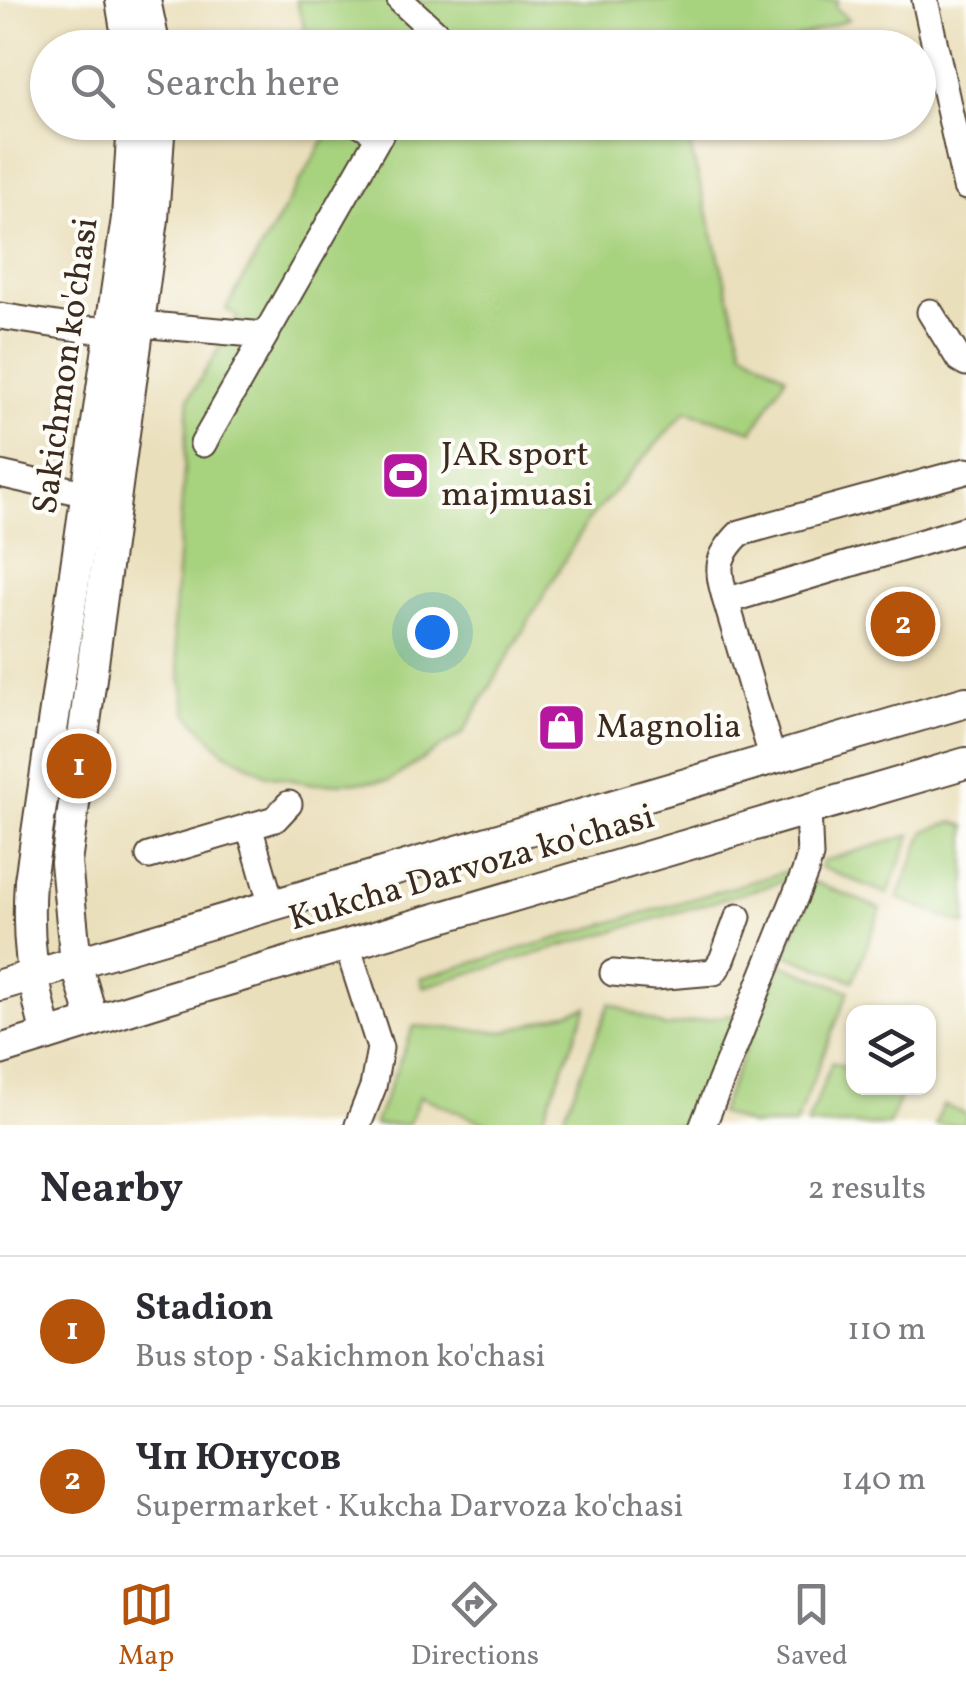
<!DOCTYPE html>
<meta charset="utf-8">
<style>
body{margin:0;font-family:Vollkorn,serif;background:#f7f7f7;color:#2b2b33}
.controls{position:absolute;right:30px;bottom:30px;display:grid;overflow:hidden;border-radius:20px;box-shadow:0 2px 8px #0004}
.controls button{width:90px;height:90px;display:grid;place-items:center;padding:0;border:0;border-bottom:2px solid #e1e1e2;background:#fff;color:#2b2b33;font:50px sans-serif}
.you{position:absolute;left:432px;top:632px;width:35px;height:35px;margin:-25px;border:8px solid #fff;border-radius:50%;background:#1a73e8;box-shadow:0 0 0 15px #1a73e833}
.badge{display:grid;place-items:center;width:65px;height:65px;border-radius:50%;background:#b45309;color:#fff;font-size:32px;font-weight:700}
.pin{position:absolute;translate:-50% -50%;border:5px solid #fff;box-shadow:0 2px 10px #0006}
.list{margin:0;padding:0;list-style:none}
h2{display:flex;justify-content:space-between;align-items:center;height:130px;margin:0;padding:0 40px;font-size:42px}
h2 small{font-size:32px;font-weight:400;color:#7c7c81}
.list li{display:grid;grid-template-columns:65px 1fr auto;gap:30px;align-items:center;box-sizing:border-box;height:150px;padding:0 40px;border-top:2px solid #e1e1e2}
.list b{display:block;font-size:38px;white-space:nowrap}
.list p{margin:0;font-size:32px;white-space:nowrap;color:#7c7c81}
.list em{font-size:32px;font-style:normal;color:#7c7c81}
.icon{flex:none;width:55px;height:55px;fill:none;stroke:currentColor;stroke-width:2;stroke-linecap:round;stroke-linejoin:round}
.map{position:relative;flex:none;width:966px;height:1125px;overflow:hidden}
.search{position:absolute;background:#fff;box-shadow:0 2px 8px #0004;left:30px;right:30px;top:30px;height:110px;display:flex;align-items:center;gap:25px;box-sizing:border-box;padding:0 35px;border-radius:55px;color:#7c7c81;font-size:38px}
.sheet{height:430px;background:#fff}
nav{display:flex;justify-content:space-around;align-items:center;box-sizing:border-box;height:140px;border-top:2px solid #e1e1e2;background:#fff;font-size:28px;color:#7c7c81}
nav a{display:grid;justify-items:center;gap:5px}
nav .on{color:#b45309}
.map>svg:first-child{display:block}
</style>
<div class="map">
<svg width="966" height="1125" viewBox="0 0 966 1125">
<rect width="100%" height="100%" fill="#fdfcf7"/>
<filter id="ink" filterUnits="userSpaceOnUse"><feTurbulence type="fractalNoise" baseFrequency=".01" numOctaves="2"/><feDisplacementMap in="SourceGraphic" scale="20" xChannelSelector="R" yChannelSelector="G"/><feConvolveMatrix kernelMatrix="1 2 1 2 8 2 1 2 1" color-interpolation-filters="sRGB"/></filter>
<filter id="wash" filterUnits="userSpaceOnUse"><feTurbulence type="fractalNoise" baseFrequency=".0048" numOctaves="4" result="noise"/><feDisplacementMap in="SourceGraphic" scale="40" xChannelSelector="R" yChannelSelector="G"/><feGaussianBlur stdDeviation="2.25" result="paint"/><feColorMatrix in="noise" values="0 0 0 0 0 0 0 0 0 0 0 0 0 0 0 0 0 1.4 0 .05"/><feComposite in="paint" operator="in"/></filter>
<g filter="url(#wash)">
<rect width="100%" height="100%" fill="#eadfbb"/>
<!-- green -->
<g fill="#a7d27e" stroke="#717e4e" stroke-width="2.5">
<polygon points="296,0 838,0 835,7 849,19 773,47 302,48 304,26"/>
<polygon points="334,123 684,123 743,349 786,376 753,431 686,411 587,522 463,733 389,781 314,784 267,775 223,751 187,713 173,629 189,398 238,317 226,309"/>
<polygon points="954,822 966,826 966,925 898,898 925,831"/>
<polygon points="911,835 888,894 820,867 823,861"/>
<polygon points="795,869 791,879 423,987 421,978"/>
<polygon points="814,882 881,909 853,981 785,954"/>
<polygon points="781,964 849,991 795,1125 750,1125 719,1113"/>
<polygon points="610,1003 665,1027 729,1015 737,1018 693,1125 560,1125"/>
<polygon points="587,1007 540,1125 490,1125 420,1096 408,1125 374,1125 414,1026 505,1032"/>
<polygon points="832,1062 853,1070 854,1088 903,1089 889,1125 807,1125"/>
<polygon points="943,1105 966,1114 966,1125 935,1125"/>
</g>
</g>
<g filter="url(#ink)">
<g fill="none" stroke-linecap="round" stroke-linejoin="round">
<defs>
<g id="minor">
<polyline points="400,0 437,34 429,48"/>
<polyline points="925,0 966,187"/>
<polyline points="357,122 380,135"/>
<polyline points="930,312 959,359 966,363"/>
<polyline points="0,316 83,329 111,330"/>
<polyline points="139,324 265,335"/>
<polyline points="203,444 387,122"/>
<polyline points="0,474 105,498"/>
<path d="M726,601C717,569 715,558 740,533L966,471"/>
<polyline points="773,760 726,601 966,529"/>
<polyline points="249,826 272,906"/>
<polyline points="149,856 275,819 289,804"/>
<polyline points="347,945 380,1048 373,1087 358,1125"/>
<polyline points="613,973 655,977 714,972 722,960 738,917"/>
<polyline points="703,1125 805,872 810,856 808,809"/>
</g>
<g id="major">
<polyline points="121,0 129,48"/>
<polyline points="145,0 155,48"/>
<polyline points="0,985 966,702"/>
<polyline points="93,1021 76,963 66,863 153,219 160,122"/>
<path d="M47,1035C32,980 26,938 30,881L127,218L133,122"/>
<polyline points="0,1050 170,997 966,763"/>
</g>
</defs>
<!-- minor casing -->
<use href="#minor" stroke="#554536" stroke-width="29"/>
<!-- major casing -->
<use href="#major" stroke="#554536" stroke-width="34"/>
<!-- minor -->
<use href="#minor" stroke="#fff" stroke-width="25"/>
<!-- major -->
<use href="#major" stroke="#fff" stroke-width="30"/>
</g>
</g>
<!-- icons -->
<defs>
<symbol id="stadium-square" viewBox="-11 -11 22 22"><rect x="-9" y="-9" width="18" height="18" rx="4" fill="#b5179e" stroke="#fdfcf7"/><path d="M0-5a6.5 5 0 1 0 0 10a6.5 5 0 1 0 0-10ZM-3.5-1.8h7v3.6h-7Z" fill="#fff"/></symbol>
<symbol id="shop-square" viewBox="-11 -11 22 22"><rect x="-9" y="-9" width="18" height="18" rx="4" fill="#b5179e" stroke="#fdfcf7"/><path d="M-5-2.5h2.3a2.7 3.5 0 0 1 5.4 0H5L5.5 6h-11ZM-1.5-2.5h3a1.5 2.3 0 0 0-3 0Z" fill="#fff"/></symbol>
</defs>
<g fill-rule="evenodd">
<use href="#stadium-square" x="378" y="448" width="55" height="55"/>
<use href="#shop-square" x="534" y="700" width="55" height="55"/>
</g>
<g text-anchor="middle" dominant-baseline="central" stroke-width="8" stroke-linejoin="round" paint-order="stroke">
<!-- street labels -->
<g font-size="35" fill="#3b2a1e" stroke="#fdfcf7">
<text transform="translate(67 366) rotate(-82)">Sakichmon ko'chasi</text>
<text transform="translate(472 869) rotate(-16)">Kukcha Darvoza ko'chasi</text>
</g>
<!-- poi labels -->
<g font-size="35" fill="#3b2a1e" stroke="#fdfcf7" text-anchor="start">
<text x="441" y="456">JAR sport<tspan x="441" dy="40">majmuasi</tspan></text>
<text x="596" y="728">Magnolia</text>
</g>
</g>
</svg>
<div class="controls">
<button><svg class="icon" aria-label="layers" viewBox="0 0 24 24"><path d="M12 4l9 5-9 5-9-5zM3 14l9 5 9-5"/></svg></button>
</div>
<div class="you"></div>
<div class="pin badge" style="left:79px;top:766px">1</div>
<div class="pin badge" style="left:903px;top:624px">2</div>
<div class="search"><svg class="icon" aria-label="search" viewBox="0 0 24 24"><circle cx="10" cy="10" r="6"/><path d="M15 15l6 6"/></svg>Search here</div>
</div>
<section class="sheet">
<h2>Nearby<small>2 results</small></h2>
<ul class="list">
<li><span class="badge">1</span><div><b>Stadion</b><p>Bus stop · Sakichmon ko'chasi</p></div><em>110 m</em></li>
<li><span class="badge">2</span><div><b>Чп Юнусов</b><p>Supermarket · Kukcha Darvoza ko'chasi</p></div><em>140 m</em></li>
</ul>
</section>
<nav>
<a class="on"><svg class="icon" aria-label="map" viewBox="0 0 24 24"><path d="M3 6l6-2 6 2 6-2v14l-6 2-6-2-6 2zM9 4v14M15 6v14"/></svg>Map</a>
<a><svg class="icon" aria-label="directions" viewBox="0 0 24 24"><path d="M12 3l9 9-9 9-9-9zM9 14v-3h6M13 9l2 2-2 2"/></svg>Directions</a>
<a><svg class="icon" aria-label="saved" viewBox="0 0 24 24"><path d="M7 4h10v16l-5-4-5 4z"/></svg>Saved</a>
</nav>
